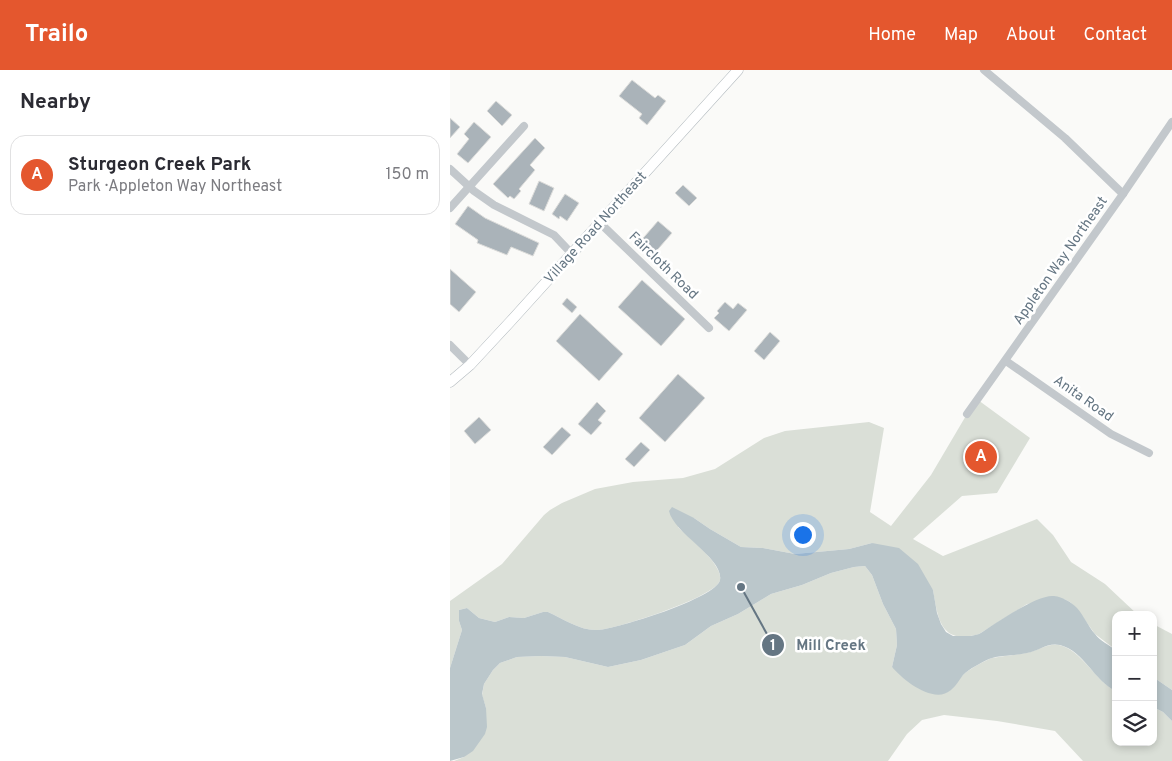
<!DOCTYPE html>
<meta charset="utf-8">
<style>
body{margin:0;font-family:Overpass,sans-serif;background:#f2f2f3;color:#2b2b33}
.controls{position:absolute;right:15px;bottom:15px;display:grid;overflow:hidden;border-radius:10px;box-shadow:0 2px 8px #0003}
.controls button{width:45px;height:45px;display:grid;place-items:center;padding:0;border:0;border-bottom:1px solid #e1e1e2;background:#fff;color:#2b2b33;font:25px sans-serif}
.you{position:absolute;left:352px;top:464px;width:18px;height:18px;margin:-12px;border:4px solid #fff;border-radius:50%;background:#1a73e8;box-shadow:0 0 0 8px #1a73e833}
.badge{display:grid;place-items:center;width:32px;height:32px;border-radius:50%;background:#e4572e;color:#fff;font-size:16px;font-weight:700}
.pin{position:absolute;translate:-50% -50%;border:2px solid #fff;box-shadow:0 1px 5px #0006}
.list{margin:0;padding:0;list-style:none}
h2{display:flex;justify-content:space-between;align-items:center;height:65px;margin:0;padding:0 20px;font-size:21px}
h2 small{font-size:16px;font-weight:400;color:#7c7c81}
.list li{display:grid;grid-template-columns:32px 1fr auto;gap:15px;align-items:center;box-sizing:border-box;height:80px;margin:0 10px 10px;padding:0 10px;border:1px solid #e1e1e2;border-radius:15px}
.list b{display:block;font-size:19px;white-space:nowrap}
.list p{margin:0;font-size:16px;white-space:nowrap;color:#7c7c81}
.list em{font-size:16px;font-style:normal;color:#7c7c81}
.icon{flex:none;width:28px;height:28px;fill:none;stroke:currentColor;stroke-width:2;stroke-linecap:round;stroke-linejoin:round}
.map{position:relative;flex:none;width:722px;height:691px;overflow:hidden}
header{display:flex;align-items:center;gap:30px;box-sizing:border-box;height:70px;padding:0 25px;background:#e4572e;color:#fff}
header strong{font-size:24px}
nav{display:flex;gap:28px;margin-inline-start:auto;font-size:18px}
main{display:flex}
aside{flex:1;background:#fff}
.map>svg:first-child{display:block}
</style>
<header>
<strong>Trailo</strong>
<nav><a>Home</a><a>Map</a><a>About</a><a>Contact</a></nav>
</header>
<main>
<aside>
<h2>Nearby<small></small></h2>
<ul class="list">
<li><span class="badge">A</span><div><b>Sturgeon Creek Park</b><p>Park · Appleton Way Northeast</p></div><em>150 m</em></li>
</ul>
</aside>
<div class="map">
<svg width="722" height="691" viewBox="0 0 722 691">
<rect width="100%" height="100%" fill="#fafaf8"/>
<!-- green -->
<g fill="#dadfd7">
<path d="M528,330L580,368L547,423L512,426L463,469L493,486L587,449L603,465L621,492L655,514L688,545H666V580L645,564L627,539L620,532L614,529L577,534L529,564C491,575 488,550 483,520L422,473L399,479L345,484L313,478L291,477L260,459L244,448L228,457C239,468 273,494 270,510C267,527 166,559 148,560C130,561 114,549 98,542H93L74,548L59,547L45,552L29,548L17,538L9,540V551L12,560L0,598V531L52,494L94,445L100,440L112,433L145,419L183,412L233,408L265,399L314,368L335,361L419,352L434,358L420,442L441,456L481,405L517,344Z"/>
<path d="M415,496L422,505L433,534L446,559L447,575L442,597L489,624C506,622 504,612 515,603C522,598 534,591 542,588C553,586 565,585 576,583C587,581 597,573 609,575C632,580 646,612 666,621V672H703V637L713,642L722,651V691H633L605,661L547,651L494,645L472,650L457,664L438,691H4L14,687L36,638L32,625L34,614L43,600L50,593L67,587L91,586L115,587L158,597L191,590L235,575L261,556L288,544L321,524L352,515L381,503L404,497Z"/>
<polygon points="703,554 722,564 722,620 703,607"/>
</g>
<!-- water -->
<g fill="#bbc7cb">
<path d="M222,437L244,448L260,459L291,477L313,478L345,484L399,479L422,473L449,478L468,494L483,520L487,543L491,554L496,562L503,566H521L529,564C545,554 587,524 604,526C613,527 621,532 627,538C634,546 638,556 645,564C650,571 659,575 666,580V621C644,611 634,581 610,575C598,572 588,581 577,583C565,586 550,585 539,589C531,593 519,599 513,605C509,610 506,616 501,620C484,635 453,610 442,597L447,575L446,559L433,534L422,505L415,496L404,497L381,503L352,515L321,524L288,544L261,556L235,575L191,590L158,597L115,587L91,586L67,587L50,593L43,600L34,614L32,624L36,638L37,657L35,664L23,681L14,687L0,691V598L12,560L9,551V540L17,538L29,548L45,552L59,547L74,548L93,542H98C114,549 130,561 148,560C166,559 267,528 270,510C274,488 224,464 219,441Z"/>
<polygon points="703,607 722,620 722,651 713,642 703,637"/>
</g>
<!-- building -->
<g fill="#aab3b9" stroke="#dcdcda">
<polygon points="182,10 205,28 208,25 216,31 197,55 189,48 192,44 169,26"/>
<polygon points="46,31 62,45 52,56 37,41"/>
<polygon points="0,48 10,57 0,68"/>
<polygon points="24,52 41,67 18,93 7,84 19,69 14,64"/>
<polygon points="85,68 95,78 80,95 85,100 69,119 71,121 64,129 60,126 58,128 43,114"/>
<polygon points="89,111 104,118 94,141 79,134"/>
<polygon points="233,115 247,128 239,136 225,123"/>
<polygon points="115,124 129,133 117,151 110,146 109,149 102,144"/>
<polygon points="18,136 35,148 89,173 83,186 61,177 57,185 27,173 28,170 5,154"/>
<polygon points="208,151 222,163 202,186 188,174"/>
<polygon points="0,199 26,222 9,242 0,234"/>
<polygon points="192,210 235,249 211,276 168,237"/>
<polygon points="117,228 127,237 122,243 112,234"/>
<polygon points="275,232 283,239 288,233 297,240 279,261 264,248 269,243 267,241"/>
<polygon points="130,244 173,284 149,311 106,271"/>
<polygon points="320,262 330,271 314,290 304,281"/>
<polygon points="228,304 255,328 215,372 189,348"/>
<polygon points="147,332 156,341 148,350 152,353 141,365 128,354"/>
<polygon points="29,347 41,360 25,374 14,361"/>
<polygon points="112,357 121,365 102,385 93,377"/>
<polygon points="191,372 200,380 184,397 175,389"/>
</g>
<g fill="none" stroke-linecap="round" stroke-linejoin="round">
<defs>
<polyline id="secondary" points="0,312 20,295 59,253 288,0"/>
</defs>
<!-- secondary casing -->
<use href="#secondary" stroke="#b3babf" stroke-width="11"/>
<!-- street -->
<g stroke="#c3c8cc" stroke-width="8">
<polyline points="534,0 615,68 673,124"/>
<polyline points="0,99 24,121 44,135 104,165 122,184"/>
<polyline points="0,138 74,56"/>
<polyline points="150,153 259,258"/>
<polyline points="0,275 20,295"/>
<polyline points="556,291 661,364 699,383"/>
<polyline points="517,344 673,124 722,52"/>
</g>
<!-- secondary -->
<use href="#secondary" stroke="#fff" stroke-width="10"/>
</g>
<g text-anchor="middle" dominant-baseline="central" stroke-width="5" stroke-linejoin="round" paint-order="stroke">
<!-- street labels -->
<g font-size="14" fill="#657683" stroke="#fff">
<text transform="translate(146 158) rotate(-48)">Village Road Northeast</text>
<text transform="translate(611 191) rotate(-55)">Appleton Way Northeast</text>
<text transform="translate(213 196) rotate(44)">Faircloth Road</text>
<text transform="translate(633 329) rotate(35)">Anita Road</text>
</g>
</g>
<!-- callouts -->
<path fill="none" stroke="#657683" stroke-width="2" d="M291 517L323 575"/>
<g fill="#657683" stroke="#fff" stroke-width="2">
<circle cx="291" cy="517" r="5"/>
<circle cx="323" cy="575" r="12"/>
</g>
<g font-size="15" text-anchor="middle" font-weight="bold" fill="#fff">
<text x="323" y="580">1</text>
</g>
<g font-size="15" text-anchor="middle" font-weight="bold" fill="#657683" stroke="#fff" stroke-width="5" stroke-linejoin="round" paint-order="stroke">
<text x="381" y="580">Mill Creek</text>
</g>
</svg>
<div class="controls">
<button>+</button>
<button>−</button>
<button><svg class="icon" aria-label="layers" viewBox="0 0 24 24"><path d="M12 4l9 5-9 5-9-5zM3 14l9 5 9-5"/></svg></button>
</div>
<div class="you"></div>
<div class="pin badge" style="left:531px;top:387px">A</div>
</div>
</main>
